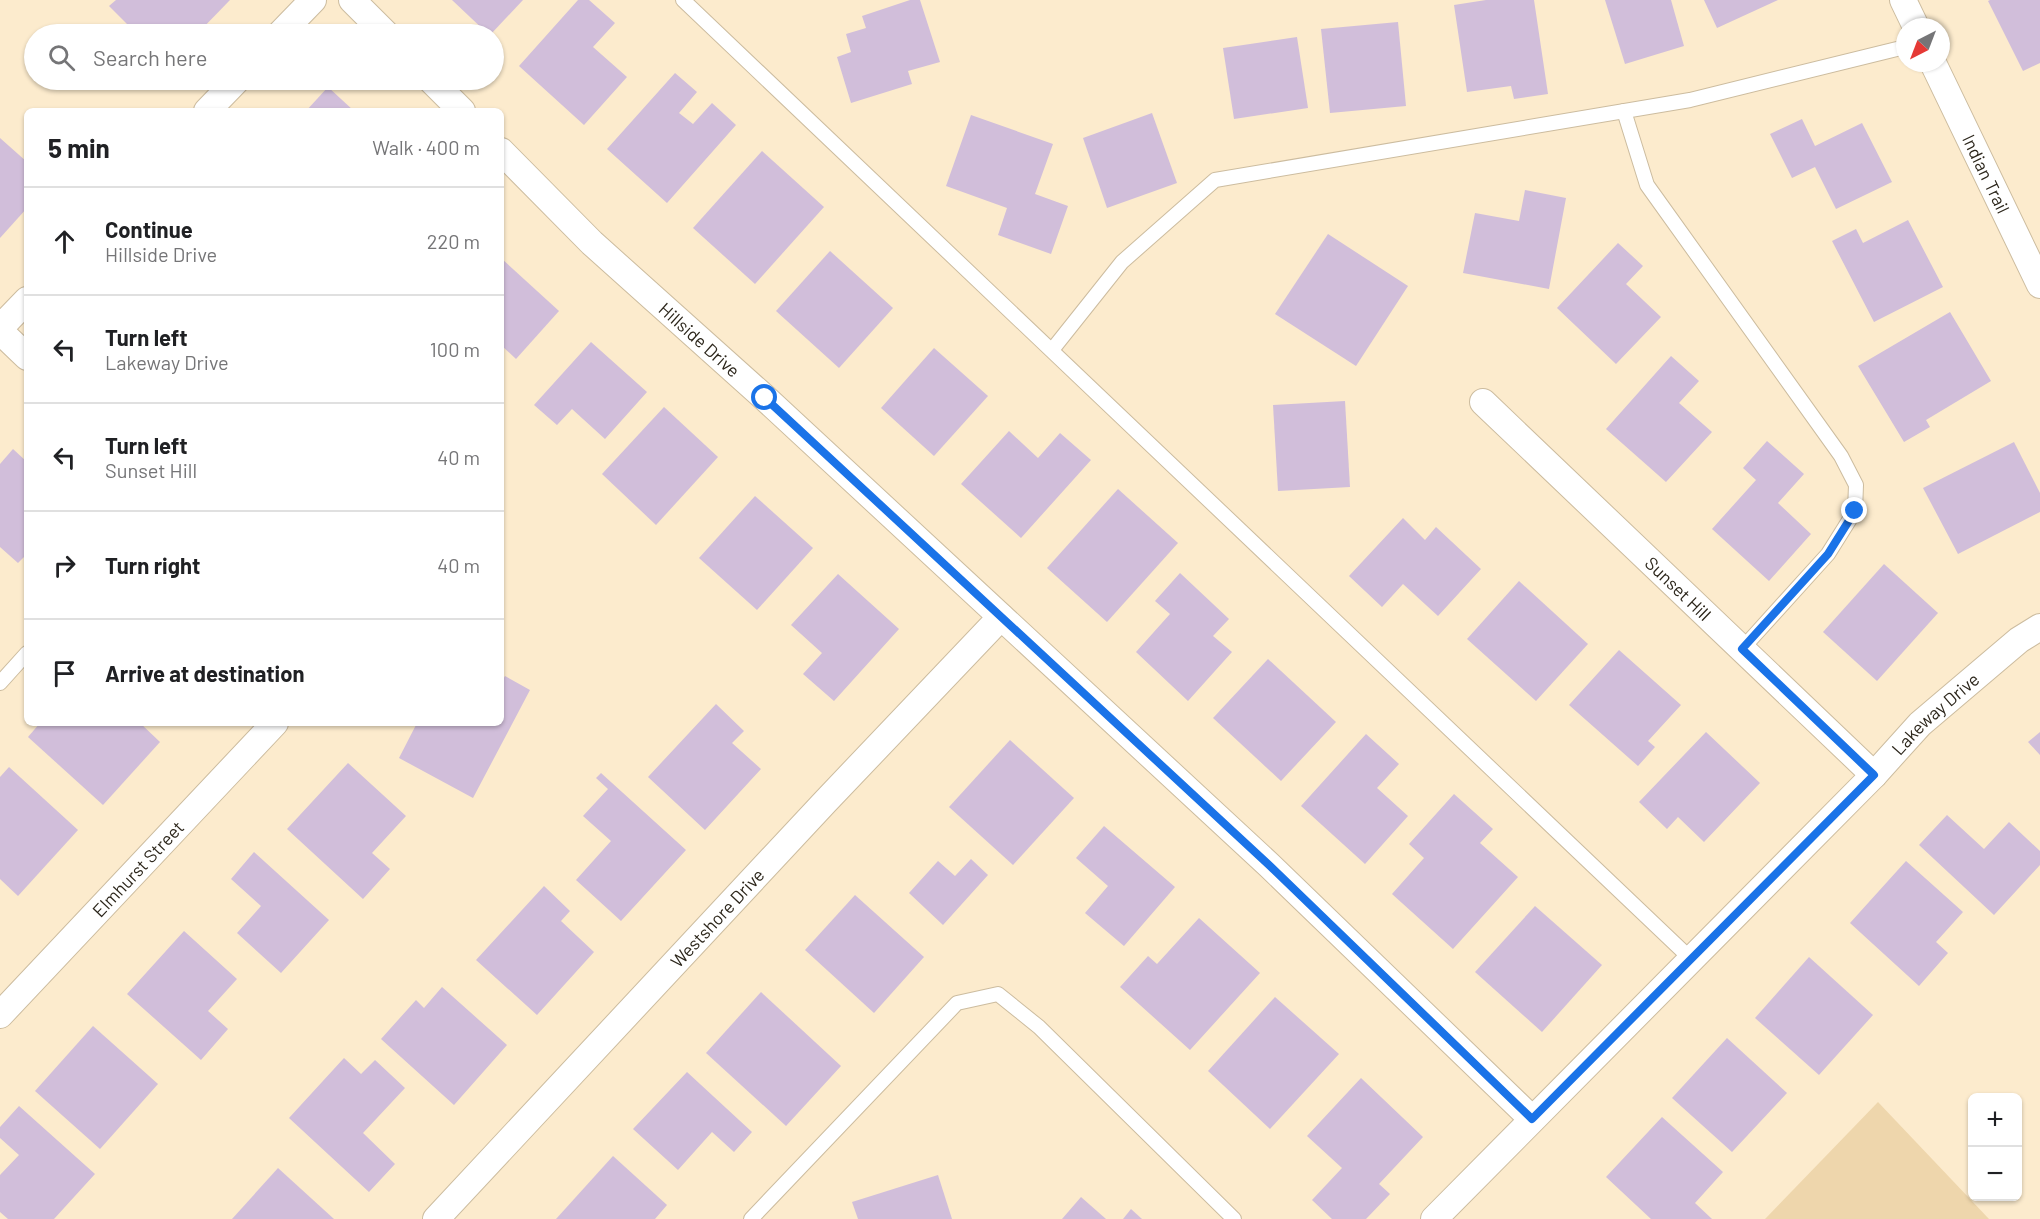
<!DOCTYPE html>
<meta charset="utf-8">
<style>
body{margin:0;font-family:Barlow,sans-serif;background:#f6f6f6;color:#202124}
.controls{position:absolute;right:18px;bottom:18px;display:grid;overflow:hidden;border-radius:9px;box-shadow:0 2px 4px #0004}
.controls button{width:54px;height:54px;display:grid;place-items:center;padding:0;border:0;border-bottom:2px solid #e0e0e0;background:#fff;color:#202124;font:30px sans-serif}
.compass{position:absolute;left:1896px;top:18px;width:54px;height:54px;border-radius:50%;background:#fff;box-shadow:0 2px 4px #0004;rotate:222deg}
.stop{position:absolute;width:18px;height:18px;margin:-14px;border:4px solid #1a73e8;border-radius:50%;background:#fff}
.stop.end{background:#1a73e8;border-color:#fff;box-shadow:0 2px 6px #0008}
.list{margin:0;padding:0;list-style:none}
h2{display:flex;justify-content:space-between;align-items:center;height:78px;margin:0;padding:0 24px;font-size:26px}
h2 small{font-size:20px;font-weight:400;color:#757577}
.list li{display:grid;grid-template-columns:39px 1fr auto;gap:18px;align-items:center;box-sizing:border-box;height:108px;padding:0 24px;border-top:2px solid #e0e0e0}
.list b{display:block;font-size:22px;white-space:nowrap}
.list p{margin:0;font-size:20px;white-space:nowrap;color:#757577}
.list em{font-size:20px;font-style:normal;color:#757577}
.icon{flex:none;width:33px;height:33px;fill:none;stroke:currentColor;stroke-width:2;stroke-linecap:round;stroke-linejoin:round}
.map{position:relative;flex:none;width:2040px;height:1219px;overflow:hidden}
.search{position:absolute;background:#fff;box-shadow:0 2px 4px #0004;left:24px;top:24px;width:480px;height:66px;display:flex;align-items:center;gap:15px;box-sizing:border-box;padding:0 21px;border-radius:33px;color:#757577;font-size:22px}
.panel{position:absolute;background:#fff;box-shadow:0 2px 4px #0004;left:24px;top:108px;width:480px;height:618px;border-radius:9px}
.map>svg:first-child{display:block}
</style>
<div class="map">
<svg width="2040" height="1219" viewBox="0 0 2040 1219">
<rect width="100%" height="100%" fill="#fcebcd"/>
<!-- green -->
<polygon fill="#eed6ac" points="1878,1102 1989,1219 1765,1219"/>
<!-- building -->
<g fill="#d1beda">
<polygon points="116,0 230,0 197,34 137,34 109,6"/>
<polygon points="452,0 523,0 491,34 488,34"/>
<polygon points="578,0 589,0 615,23 593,47 627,77 584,125 519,66"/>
<polygon points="910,0 920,0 940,62 908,71 912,84 851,103 837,57 851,52 846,34 866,28 862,16"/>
<polygon points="1486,0 1534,0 1548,94 1514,99 1511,86 1467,92 1454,5"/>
<polygon points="1605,0 1671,0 1684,46 1625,64"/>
<polygon points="1704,0 1778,0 1717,28"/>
<polygon points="1990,0 2040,0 2040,63 2023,71 1988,1"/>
<polygon points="1398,22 1406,106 1330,113 1321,29"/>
<polygon points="1297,37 1308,108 1234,119 1223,48"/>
<polygon points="675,73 697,92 679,113 693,124 712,103 736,125 667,203 607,149"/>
<polygon points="328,87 354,111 306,111"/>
<polygon points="1152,113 1177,183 1107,208 1083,138"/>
<polygon points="971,115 1053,144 1035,194 1068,206 1051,254 998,235 1007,208 946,186"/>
<polygon points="1802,119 1815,146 1862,123 1892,182 1836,209 1815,167 1792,178 1770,134"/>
<polygon points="0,138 27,162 27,208 0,238"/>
<polygon points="762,151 824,207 755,284 693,228"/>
<polygon points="1525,190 1566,198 1549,289 1463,273 1475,213 1519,221"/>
<polygon points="1908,220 1943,287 1874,322 1832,241 1856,229 1863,243"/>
<polygon points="1328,234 1408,286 1356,366 1275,314"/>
<polygon points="1618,243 1643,266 1626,284 1661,317 1616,364 1557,308"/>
<polygon points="830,251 893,308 839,368 776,311"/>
<polygon points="501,258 559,311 516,359 501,345"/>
<polygon points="1950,312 1991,381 1926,420 1930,427 1904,442 1858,366"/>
<polygon points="591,342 647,392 605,439 572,409 557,425 534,405"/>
<polygon points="934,348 988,396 934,456 881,408"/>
<polygon points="1671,356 1699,381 1679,403 1712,432 1666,482 1606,429"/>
<polygon points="1345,401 1350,487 1278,491 1273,405"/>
<polygon points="664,407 718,457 656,525 602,474"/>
<polygon points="1009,431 1038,458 1060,433 1091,460 1021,538 961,484"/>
<polygon points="1767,441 1804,474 1778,503 1811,534 1769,581 1712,529 1756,480 1743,468"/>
<polygon points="2014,442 2040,493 2040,512 1958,554 1923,488"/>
<polygon points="13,449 27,462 27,554 18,563 0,547 0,464"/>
<polygon points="1118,489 1178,543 1107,622 1047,568"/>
<polygon points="755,496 813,548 757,610 699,558"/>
<polygon points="1403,518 1425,540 1436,527 1481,569 1438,616 1403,584 1382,607 1349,576"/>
<polygon points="1884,564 1938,613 1877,681 1823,632"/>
<polygon points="1180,573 1229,619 1213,636 1232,652 1188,701 1136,652 1170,614 1155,601"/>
<polygon points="838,574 899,629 834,701 803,674 822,653 791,625"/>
<polygon points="1519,581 1588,644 1536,701 1467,639"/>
<polygon points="1619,650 1681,705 1648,741 1655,747 1638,766 1569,705"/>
<polygon points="1268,659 1336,722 1281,781 1213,718"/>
<polygon points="505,676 530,690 473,798 399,758 417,723 501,723 501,683"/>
<polygon points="716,704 744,731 732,743 761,769 705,830 648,777"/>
<polygon points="40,723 140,723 160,742 103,805 28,737"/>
<polygon points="1706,732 1760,783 1704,842 1678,817 1667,829 1639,802"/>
<polygon points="2040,732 2040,755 2028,742"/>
<polygon points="1366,734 1399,764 1377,788 1408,816 1365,864 1301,806"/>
<polygon points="1010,740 1074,798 1013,865 949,807"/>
<polygon points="348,763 406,816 372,853 390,869 363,899 287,829"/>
<polygon points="9,767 78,830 18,896 0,879 0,777"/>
<polygon points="601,773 686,850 621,921 576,880 611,841 583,816 608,789 596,778"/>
<polygon points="1454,794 1493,829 1480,843 1518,877 1453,949 1392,894 1424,858 1409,844"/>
<polygon points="1947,815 1984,849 2009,822 2040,851 2040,865 1994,915 1919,845"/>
<polygon points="1104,826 1175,887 1124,946 1085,913 1108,886 1076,858"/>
<polygon points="254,852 329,920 281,973 237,933 261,906 231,879"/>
<polygon points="971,859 988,875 943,925 909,893 938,861 955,876"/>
<polygon points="1906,861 1963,912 1936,942 1948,953 1919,986 1850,923"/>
<polygon points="544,886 570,911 561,921 594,952 537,1015 476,960"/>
<polygon points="855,895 924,957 874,1013 805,950"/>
<polygon points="1535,906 1602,965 1542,1032 1475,972"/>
<polygon points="1199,918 1260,973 1190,1050 1120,987 1148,956 1157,964"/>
<polygon points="184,931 237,979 208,1011 228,1029 201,1060 127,994"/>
<polygon points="1809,957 1873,1015 1819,1075 1755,1018"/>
<polygon points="442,987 507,1045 454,1105 381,1039 416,1000 424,1008"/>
<polygon points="761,992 841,1066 786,1126 706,1053"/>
<polygon points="1275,997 1339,1054 1270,1129 1208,1071"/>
<polygon points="93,1026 158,1084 100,1149 35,1091"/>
<polygon points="1727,1038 1787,1093 1732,1152 1672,1098"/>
<polygon points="344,1058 361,1074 375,1060 405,1088 363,1133 395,1164 369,1192 289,1118"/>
<polygon points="687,1072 752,1132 734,1152 712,1132 678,1170 633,1129"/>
<polygon points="1361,1078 1423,1137 1379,1184 1390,1194 1366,1219 1332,1219 1312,1200 1342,1168 1307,1136"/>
<polygon points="19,1106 95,1174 54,1219 8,1219 0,1212 0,1175 19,1155 0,1138 0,1127"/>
<polygon points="1662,1117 1723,1172 1695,1203 1712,1219 1651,1219 1606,1177"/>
<polygon points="613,1156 667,1205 655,1219 556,1219"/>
<polygon points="278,1168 334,1219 232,1219"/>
<polygon points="938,1175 952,1219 858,1219 852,1202"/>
<polygon points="1081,1197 1106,1219 1062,1219"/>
<polygon points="1131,1209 1142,1219 1123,1219"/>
</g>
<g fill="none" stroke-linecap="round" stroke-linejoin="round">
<defs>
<g id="lane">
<polyline points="683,0 1691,959"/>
<polyline points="1624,111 1647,185 1841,456 1856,485 1855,511 1828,554 1742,649"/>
<polyline points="1052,350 1122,262 1215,180 1690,100 1905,47"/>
<polyline points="0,683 27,653"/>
<polyline points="751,1219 957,1003 998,994 1039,1027 1234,1219"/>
</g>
<g id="street">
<polyline points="352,0 386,34"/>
<polyline points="1903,0 1916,27"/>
<polyline points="280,34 313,0"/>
<path id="s1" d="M1933,63L2040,285"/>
<polyline points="431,80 462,111"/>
<polyline points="207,111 237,80"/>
<path id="s2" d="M501,151L592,243L765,398L1269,865L1532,1119"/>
<polyline points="0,328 27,300"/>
<polyline points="0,331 27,357"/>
<path id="s3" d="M1483,402L1874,775"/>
<path id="s4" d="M0,1015L275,723"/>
<path id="s5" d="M436,1219L825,802L1001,617"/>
<path id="s6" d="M1434,1219L1874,775L1920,724L2019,640L2040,627"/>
</g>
</defs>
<!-- lane casing -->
<use href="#lane" stroke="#ccbc9f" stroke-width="16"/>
<!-- street casing -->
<use href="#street" stroke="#ccbc9f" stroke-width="28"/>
<!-- lane -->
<use href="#lane" stroke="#fff" stroke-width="14"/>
<!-- street -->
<use href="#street" stroke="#fff" stroke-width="26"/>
</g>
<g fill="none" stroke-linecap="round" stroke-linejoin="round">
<!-- route -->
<polyline stroke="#1a73e8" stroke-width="8" points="765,398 1269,865 1532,1119 1874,775 1742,649 1828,554 1855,511"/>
</g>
<g text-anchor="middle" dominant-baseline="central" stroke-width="6" stroke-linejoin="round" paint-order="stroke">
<!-- street labels -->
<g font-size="18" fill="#2c261b" stroke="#fdfaf4">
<text stroke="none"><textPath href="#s1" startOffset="123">Indian Trail</textPath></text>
<text stroke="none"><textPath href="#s2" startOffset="274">Hillside Drive</textPath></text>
<text stroke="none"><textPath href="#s3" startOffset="270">Sunset Hill</textPath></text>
<text stroke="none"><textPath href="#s6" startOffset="712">Lakeway Drive</textPath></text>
<text stroke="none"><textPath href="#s4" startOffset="201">Elmhurst Street</textPath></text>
<text stroke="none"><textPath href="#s5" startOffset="412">Westshore Drive</textPath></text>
</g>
</g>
</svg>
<div class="controls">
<button>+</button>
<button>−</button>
</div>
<svg class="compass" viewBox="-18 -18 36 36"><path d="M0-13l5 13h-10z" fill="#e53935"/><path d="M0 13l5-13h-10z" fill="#757577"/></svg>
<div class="stop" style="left:765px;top:398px"></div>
<div class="stop end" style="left:1855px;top:511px"></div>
<div class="search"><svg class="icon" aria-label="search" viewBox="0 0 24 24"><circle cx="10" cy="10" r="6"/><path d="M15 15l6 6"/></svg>Search here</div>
<section class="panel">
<h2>5 min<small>Walk · 400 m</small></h2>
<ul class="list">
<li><svg class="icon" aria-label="ahead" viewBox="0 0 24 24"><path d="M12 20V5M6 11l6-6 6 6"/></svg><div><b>Continue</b><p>Hillside Drive</p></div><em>220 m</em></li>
<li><svg class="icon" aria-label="left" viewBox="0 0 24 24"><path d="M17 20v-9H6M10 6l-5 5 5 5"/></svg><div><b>Turn left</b><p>Lakeway Drive</p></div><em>100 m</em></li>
<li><svg class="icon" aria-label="left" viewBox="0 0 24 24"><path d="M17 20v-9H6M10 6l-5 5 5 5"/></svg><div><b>Turn left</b><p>Sunset Hill</p></div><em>40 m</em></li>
<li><svg class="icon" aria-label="right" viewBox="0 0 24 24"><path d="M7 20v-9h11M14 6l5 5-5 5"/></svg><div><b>Turn right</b></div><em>40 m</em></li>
<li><svg class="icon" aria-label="arrive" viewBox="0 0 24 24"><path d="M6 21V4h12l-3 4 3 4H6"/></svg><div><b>Arrive at destination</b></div></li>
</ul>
</section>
</div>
